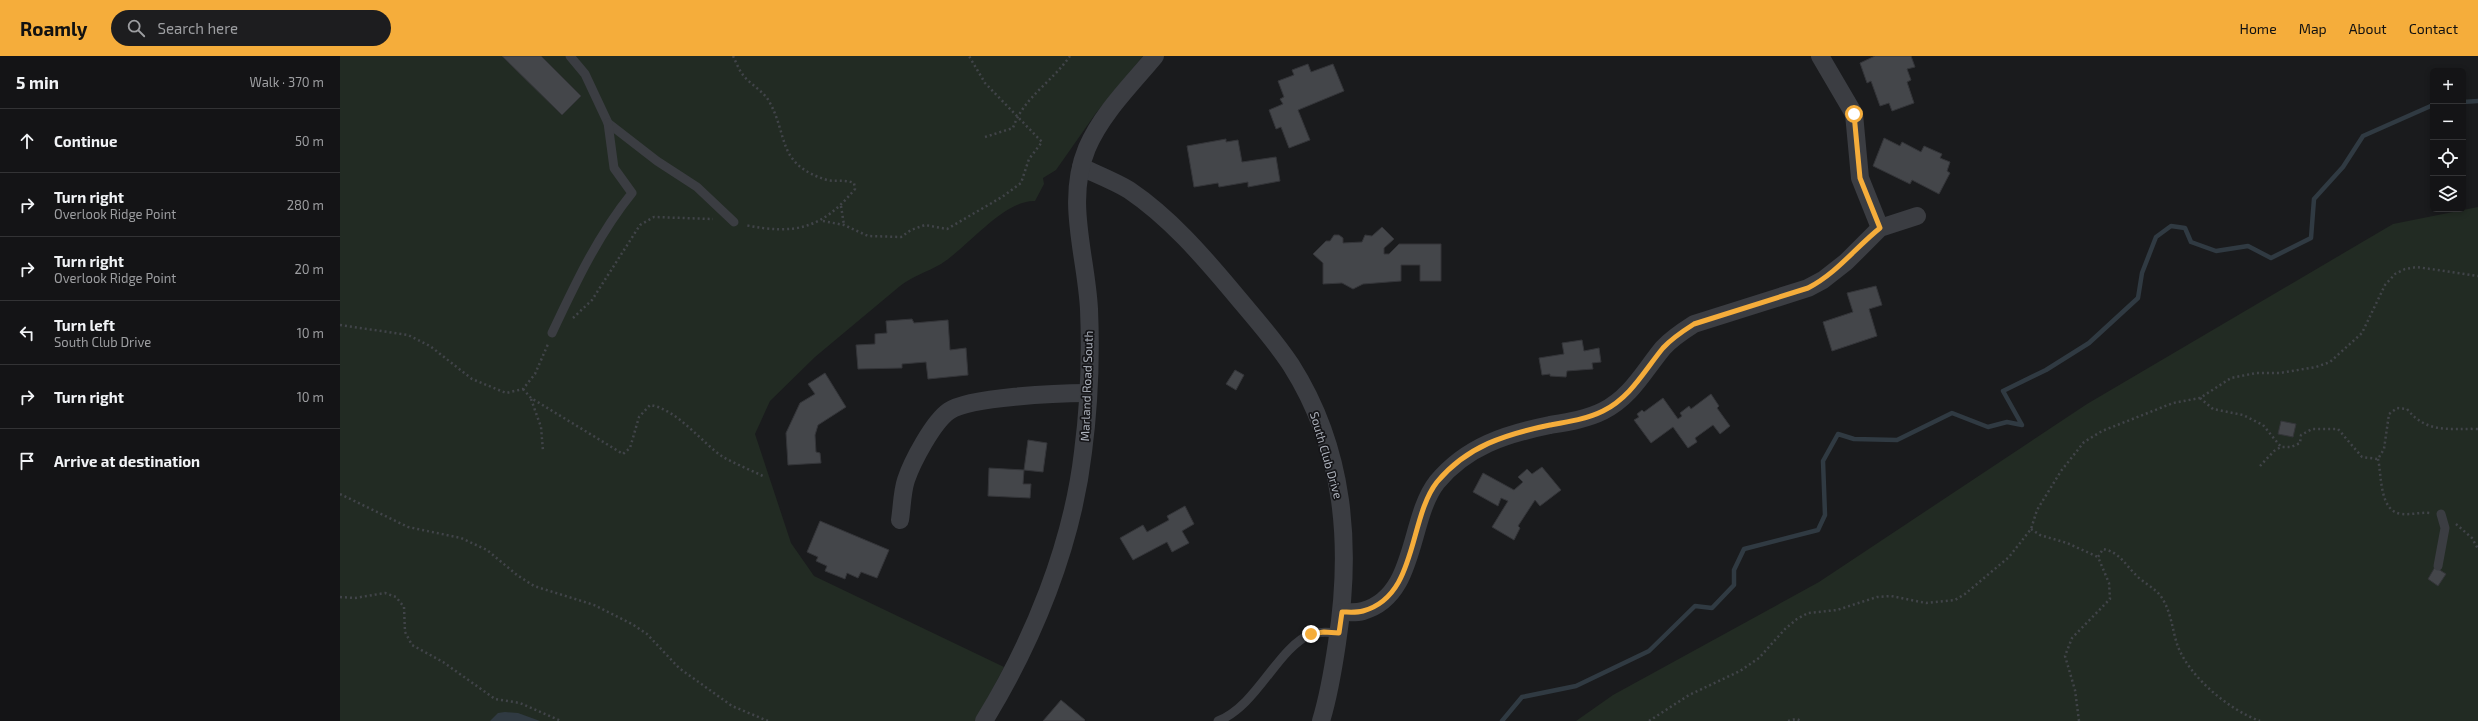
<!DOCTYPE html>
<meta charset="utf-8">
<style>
body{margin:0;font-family:"Exo 2",sans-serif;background:#1d1d1f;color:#f1f3f6}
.controls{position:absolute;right:12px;top:12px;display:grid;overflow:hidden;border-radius:6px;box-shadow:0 2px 6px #0003}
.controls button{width:36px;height:36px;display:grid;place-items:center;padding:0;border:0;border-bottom:1px solid #333335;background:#141416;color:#f1f3f6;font:20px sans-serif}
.stop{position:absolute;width:12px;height:12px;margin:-9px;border:3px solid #f5ad3b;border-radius:50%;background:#fff}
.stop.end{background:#f5ad3b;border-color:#fff;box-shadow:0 1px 4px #0008}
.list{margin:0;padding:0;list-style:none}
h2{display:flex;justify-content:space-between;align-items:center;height:52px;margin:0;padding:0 16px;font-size:17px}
h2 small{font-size:13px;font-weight:400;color:#9d9ea1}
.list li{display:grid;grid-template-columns:26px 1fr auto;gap:12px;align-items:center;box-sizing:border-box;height:64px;padding:0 16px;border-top:1px solid #333335}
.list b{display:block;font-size:15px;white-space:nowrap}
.list p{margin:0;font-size:13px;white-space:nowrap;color:#9d9ea1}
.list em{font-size:13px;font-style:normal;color:#9d9ea1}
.icon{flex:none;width:22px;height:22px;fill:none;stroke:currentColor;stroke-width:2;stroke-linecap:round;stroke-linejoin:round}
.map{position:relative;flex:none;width:2138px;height:665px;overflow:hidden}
header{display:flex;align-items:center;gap:24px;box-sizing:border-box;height:56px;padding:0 20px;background:#f5ad3b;color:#111}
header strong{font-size:19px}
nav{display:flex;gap:22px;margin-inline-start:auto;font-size:14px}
.search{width:280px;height:36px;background:#1d1d1f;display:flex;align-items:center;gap:10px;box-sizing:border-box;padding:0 14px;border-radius:22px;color:#9d9ea1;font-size:15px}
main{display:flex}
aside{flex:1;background:#141416}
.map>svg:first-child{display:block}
</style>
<header>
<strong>Roamly</strong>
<div class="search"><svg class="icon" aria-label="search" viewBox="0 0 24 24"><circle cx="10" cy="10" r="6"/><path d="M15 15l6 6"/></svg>Search here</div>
<nav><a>Home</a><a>Map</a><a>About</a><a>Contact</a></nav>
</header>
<main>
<aside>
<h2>5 min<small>Walk · 370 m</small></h2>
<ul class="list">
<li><svg class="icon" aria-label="ahead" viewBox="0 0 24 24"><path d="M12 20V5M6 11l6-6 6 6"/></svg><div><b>Continue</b></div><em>50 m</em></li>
<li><svg class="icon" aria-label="right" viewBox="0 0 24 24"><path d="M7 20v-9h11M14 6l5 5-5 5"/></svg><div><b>Turn right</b><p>Overlook Ridge Point</p></div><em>280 m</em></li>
<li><svg class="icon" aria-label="right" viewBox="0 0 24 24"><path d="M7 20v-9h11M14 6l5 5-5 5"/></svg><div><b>Turn right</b><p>Overlook Ridge Point</p></div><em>20 m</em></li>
<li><svg class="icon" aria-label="left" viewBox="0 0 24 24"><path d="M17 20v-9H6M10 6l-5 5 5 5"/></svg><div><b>Turn left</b><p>South Club Drive</p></div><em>10 m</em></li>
<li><svg class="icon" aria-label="right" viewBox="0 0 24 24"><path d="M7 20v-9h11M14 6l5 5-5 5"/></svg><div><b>Turn right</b></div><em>10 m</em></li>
<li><svg class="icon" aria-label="arrive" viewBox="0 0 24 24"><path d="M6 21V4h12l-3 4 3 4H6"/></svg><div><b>Arrive at destination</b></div></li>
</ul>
</aside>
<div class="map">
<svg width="2138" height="665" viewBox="0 0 2138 665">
<rect width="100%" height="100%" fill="#1a1b1d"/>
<!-- green -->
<g fill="#222b23">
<path d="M0,0H803L756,57L716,114L703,122L704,128L695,145C664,144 628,191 601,208C587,216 573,220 560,230L475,301L430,345L415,378L451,487L474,520L664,611L636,665H0Z"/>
<polygon points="2138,151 2138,665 1236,665 1273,639 1479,526 1747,348 2053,168"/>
</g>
<!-- water -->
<polygon fill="#303a42" points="165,656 178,657 200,665 150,665 158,657"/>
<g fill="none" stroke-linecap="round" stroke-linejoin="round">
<!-- stream -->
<g stroke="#303a42" stroke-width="4.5">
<polyline points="2123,46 2138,45"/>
<polyline points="1162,665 1182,641 1236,630 1309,595 1355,550 1372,552 1394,529 1394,514 1404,493 1478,474 1485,459 1483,405 1498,378 1514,383 1557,384 1612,357 1648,371 1667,366 1682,369 1663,335 1706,314 1749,287 1798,242 1802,217 1816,181 1831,170 1845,172 1851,186 1876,195 1908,190 1931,202 1971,182 1974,143 2003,111 2023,80 2093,49"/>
</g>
</g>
<!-- building -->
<g fill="#44464a" stroke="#343539">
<polygon points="162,0 201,0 241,40 222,59"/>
<polygon points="1535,0 1571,0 1575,11 1567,13 1571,24 1567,26 1574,47 1552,55 1549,47 1540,50 1531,25 1527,27 1520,7"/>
<polygon points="968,8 971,16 993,8 1004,35 958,54 970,84 949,92 941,71 936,73 929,54 943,48 940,43 944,41 938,25 954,19 952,14"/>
<polygon points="1544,82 1560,90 1562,86 1581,96 1584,90 1602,98 1600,102 1610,106 1607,115 1610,117 1599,138 1572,124 1570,128 1533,110"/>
<polygon points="886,83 886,86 898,84 902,106 936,101 940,125 908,131 908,126 879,131 878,127 854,131 847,90"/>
<polygon points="1042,171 1054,183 1044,192 1044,198 1049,198 1059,188 1101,188 1101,225 1080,225 1080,209 1061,209 1061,225 1023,228 1013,233 1002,227 983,228 983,207 973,198 986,185 990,185 994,179 999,179 1003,182 1003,187 1022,186 1025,179 1032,180"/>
<polygon points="1536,230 1542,249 1529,253 1537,280 1492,295 1483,266 1513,256 1507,237"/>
<polygon points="572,263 574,267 608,264 610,294 626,292 628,319 588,323 586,306 562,308 562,312 518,313 516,289 535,288 535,278 547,277 546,265"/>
<polygon points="1242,284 1244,295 1259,292 1261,306 1252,307 1253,313 1227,315 1226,321 1210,320 1210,318 1202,319 1199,302 1224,298 1222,287"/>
<polygon points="895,314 904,319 896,334 886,328"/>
<polygon points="485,317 506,351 478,369 475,379 476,396 480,397 481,407 448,409 446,377 460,347 475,338 468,328"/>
<polygon points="1371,338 1379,350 1377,352 1390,370 1380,378 1373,369 1355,382 1357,386 1348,392 1333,371 1311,387 1294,364 1299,361 1297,358 1302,354 1304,356 1323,342 1338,363 1342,360 1340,357 1349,350 1351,353"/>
<polygon points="1941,365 1956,368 1953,381 1938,378"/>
<polygon points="688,384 707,387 703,416 684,414"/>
<polygon points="1202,411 1221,434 1200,450 1195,444 1178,470 1180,472 1174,484 1152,471 1168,445 1161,442 1158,450 1133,436 1143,417 1174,434 1183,426 1178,421 1187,413 1192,418"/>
<polygon points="649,412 684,414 683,428 691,428 690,442 648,440"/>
<polygon points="845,450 854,468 842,475 849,487 832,496 827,486 793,504 780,482 803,469 807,476 829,464 827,460"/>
<polygon points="480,465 549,494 537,522 521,516 518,522 507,517 505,523 485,515 487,510 476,505 478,501 467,496"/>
<polygon points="2095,511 2106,518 2098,530 2088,523"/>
<polygon points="721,644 745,664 744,665 703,665"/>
</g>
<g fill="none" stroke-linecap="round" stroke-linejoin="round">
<!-- path -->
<g stroke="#414449" stroke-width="2.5" stroke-dasharray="2 3" stroke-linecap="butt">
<path d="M393,0C396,6 399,14 403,19C410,28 423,35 429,45C449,81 436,108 487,124C495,126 504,123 514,127L515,133C482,173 455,179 405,169"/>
<path d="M645,81L673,72C683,42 713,25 730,0"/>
<polyline points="501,150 504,169"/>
<polyline points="483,165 504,169 528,180 561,181 571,174 585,169 607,173 662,141 681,127 689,103 702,86 645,27 629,0"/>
<polyline points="233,262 252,244 300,169 314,161 373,163"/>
<polyline points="0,269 68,279 90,290 132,323 166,337 183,333 195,318 208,288"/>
<path d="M183,333L191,342L283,398L290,392L299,361L310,349C337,353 361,386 383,401C396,408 410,414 423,420"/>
<path d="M1860,342L1873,353L1903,359L1923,369L1941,391H1951L1960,387L1961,379L1972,373H1998L2022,401L2038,403L2044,393L2049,358L2057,352L2067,353C2087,378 2109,372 2138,373"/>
<polyline points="191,343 201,371 203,395"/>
<path d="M2038,403C2042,420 2039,456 2062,458C2071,459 2080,456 2090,457"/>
<polyline points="1920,410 1934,395 1941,391"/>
<polyline points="0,438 68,471 121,482 147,494 177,519 194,530 254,549 292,568 307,578 339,612 392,650 428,665"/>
<polyline points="2116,468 2132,482 2138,493"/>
<polyline points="1691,473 1700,479 1727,487 1758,501"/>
<polyline points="0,541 15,542 45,537 56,541 64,551 65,576 72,589 103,606 155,643 180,647 221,665"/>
<polyline points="1309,665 1349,639 1400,615 1419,602 1445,573 1457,563 1468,557 1497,554 1537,541 1551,540 1586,547 1615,544 1625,538 1669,501 1691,473 1697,454 1721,415 1744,386 1762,375 1833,347 1860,342 1891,322 1916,317 1940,317 1976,311 1990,306 2022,277 2045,229 2055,218 2065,213 2077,211 2138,220"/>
<polyline points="1448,665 1456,663 1462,665"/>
<path d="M1739,665L1735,634L1725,600L1732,582L1770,543L1769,527L1758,501L1763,493C1779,496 1784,507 1795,518C1803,527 1816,532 1822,542C1831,556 1832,572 1837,588C1848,620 1889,654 1920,665"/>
</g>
<!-- service -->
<g stroke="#3b3d42" stroke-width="9">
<polyline points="230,0 245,18 268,67 317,105 357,131 394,166"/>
<path d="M212,277C235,228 258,179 292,137L274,112L268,67"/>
<polyline points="2098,510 2105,472 2101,458"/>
<path d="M878,665C918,649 937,592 971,578C980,575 990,576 999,577"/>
</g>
<!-- minor -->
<g stroke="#3b3d42" stroke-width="18">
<polyline points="1480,0 1514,58 1520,122 1540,172"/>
<path d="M741,111C756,118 774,125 789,134C829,161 862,199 893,236C912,259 934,283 951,309C1005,394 1012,490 997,587C993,614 989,639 981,665"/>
<path d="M560,464C562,451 562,436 566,424C572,406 593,366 609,355C629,341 719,337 747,337"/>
<path d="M1002,556C1008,556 1016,557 1023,555C1077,540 1068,463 1097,426C1127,390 1166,378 1210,369C1228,366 1247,363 1263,355C1291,341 1304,315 1323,292C1332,282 1343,275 1354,268L1468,232L1483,224L1506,206L1540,172L1577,160"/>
<path d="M644,665C693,585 732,490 743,396C749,350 751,300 749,253C746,198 725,145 747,92C762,57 791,29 815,0"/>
</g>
</g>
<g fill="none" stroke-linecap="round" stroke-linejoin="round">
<!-- route -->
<path stroke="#f5ad3b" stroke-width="5" d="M971,578L984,576L999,577L1002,556C1008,556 1016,557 1023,555C1078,540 1068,463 1097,426C1127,390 1166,378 1210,369C1228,366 1247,363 1263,355C1291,341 1304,315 1323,292C1332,282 1343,275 1354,268L1468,232C1497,217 1515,192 1540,172L1520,122L1514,58"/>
</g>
<g text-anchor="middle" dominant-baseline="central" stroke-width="3.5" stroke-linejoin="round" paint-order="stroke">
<!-- street labels -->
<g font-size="12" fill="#adb2bc" stroke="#151518">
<text transform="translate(746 330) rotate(-88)">Marland Road South</text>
<text transform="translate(987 399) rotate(74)">South Club Drive</text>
</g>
</g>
</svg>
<div class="controls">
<button>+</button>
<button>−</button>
<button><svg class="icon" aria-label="locate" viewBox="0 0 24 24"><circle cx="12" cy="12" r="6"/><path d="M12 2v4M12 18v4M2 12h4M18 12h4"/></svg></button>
<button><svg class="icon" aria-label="layers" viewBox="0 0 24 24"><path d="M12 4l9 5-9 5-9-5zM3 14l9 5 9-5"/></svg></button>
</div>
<div class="stop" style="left:1514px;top:58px"></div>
<div class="stop end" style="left:971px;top:578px"></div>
</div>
</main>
